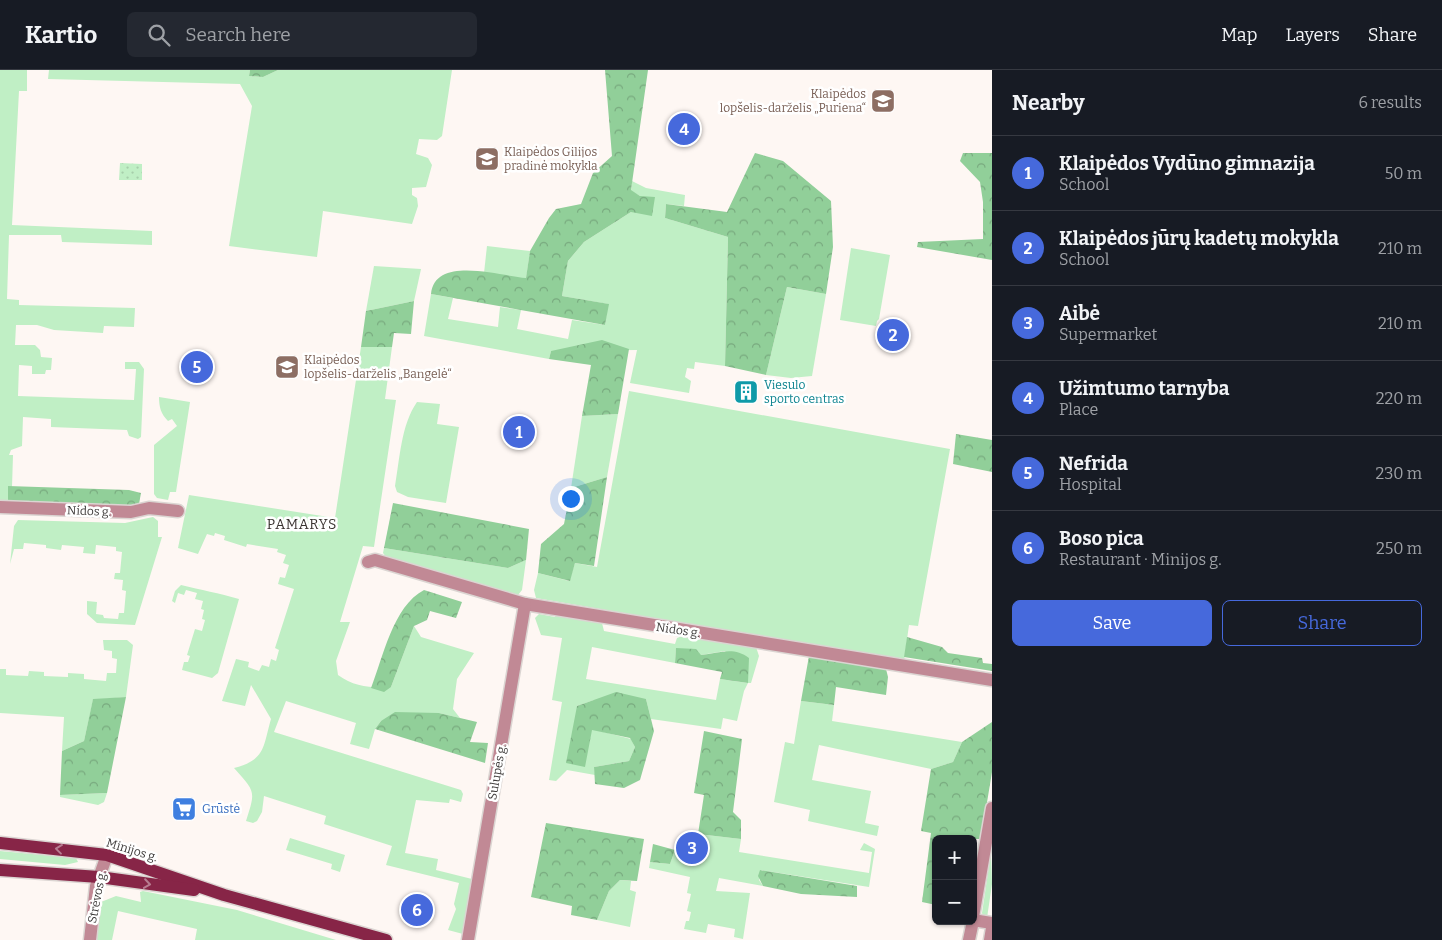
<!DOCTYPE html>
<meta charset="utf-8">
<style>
body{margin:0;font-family:Bitter,serif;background:#242831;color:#f1f3f6}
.controls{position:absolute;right:15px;bottom:15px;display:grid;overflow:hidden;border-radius:8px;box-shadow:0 1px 4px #0004}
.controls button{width:45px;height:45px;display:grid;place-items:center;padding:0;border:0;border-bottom:1px solid #363941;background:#171b24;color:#f1f3f6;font:25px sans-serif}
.you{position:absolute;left:570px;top:428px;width:18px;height:18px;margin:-12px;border:4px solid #fff;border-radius:50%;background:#1a73e8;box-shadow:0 0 0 8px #1a73e833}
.badge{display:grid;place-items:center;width:32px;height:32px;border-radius:50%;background:#4669dc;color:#fff;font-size:16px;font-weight:700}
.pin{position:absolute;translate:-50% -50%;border:2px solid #fff;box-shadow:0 1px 5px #0006}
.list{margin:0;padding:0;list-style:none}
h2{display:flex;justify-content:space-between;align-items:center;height:65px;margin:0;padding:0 20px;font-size:21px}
h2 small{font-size:16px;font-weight:400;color:#9ea1a6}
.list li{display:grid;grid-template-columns:32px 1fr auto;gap:15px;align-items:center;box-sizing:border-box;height:75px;padding:0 20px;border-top:1px solid #363941}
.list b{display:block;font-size:19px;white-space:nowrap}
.list p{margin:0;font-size:16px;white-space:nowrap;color:#9ea1a6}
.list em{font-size:16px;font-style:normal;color:#9ea1a6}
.actions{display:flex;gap:10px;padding:15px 20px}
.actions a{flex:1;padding:11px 0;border:1px solid #4669dc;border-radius:8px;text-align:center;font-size:18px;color:#4669dc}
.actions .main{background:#4669dc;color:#fff}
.icon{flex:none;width:28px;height:28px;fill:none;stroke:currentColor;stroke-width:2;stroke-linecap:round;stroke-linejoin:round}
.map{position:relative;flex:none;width:992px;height:870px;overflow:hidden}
header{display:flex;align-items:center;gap:30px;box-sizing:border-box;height:70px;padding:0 25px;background:#171b24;border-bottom:1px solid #363941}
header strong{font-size:24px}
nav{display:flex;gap:28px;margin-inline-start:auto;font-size:18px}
.search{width:350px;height:45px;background:#242831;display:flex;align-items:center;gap:12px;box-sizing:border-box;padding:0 18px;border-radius:8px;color:#9ea1a6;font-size:19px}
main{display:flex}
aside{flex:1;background:#171b24}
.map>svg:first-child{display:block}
</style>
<header>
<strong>Kartio</strong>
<div class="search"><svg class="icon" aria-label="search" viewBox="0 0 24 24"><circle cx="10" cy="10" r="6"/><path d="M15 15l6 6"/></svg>Search here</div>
<nav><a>Map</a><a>Layers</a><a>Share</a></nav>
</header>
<main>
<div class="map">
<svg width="992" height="870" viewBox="0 0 992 870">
<defs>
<pattern id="forest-crowns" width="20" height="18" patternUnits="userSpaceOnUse" patternTransform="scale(1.25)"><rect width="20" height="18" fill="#91cf99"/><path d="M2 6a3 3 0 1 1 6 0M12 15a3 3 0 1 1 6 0" fill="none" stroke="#78a97e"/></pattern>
<pattern id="park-dots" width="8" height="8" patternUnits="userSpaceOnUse" patternTransform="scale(1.25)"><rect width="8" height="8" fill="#c0efc5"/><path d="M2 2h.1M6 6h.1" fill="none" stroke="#a6ceaa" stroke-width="1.8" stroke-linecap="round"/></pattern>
</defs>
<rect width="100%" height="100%" fill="#fef7f3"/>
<!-- grass -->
<g fill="#c0efc5" fill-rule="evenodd">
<polygon points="0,0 27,0 27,21 19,21 12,155 152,161 152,175 62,172 61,165 9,165 7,229 19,230 19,235 135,238 134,257 104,256 103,263 54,260 37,255 16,255 15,275 35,275 40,280 41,287 52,288 51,300 46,300 45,304 32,304 32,296 19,295 18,326 134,330 136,299 125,299 125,292 139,292 144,299 141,367 138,369 129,366 127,360 51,357 51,349 23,347 22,376 11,380 9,385 13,385 12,417 8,417 8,431 0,431"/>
<polygon points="49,0 250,0 249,6 263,7 278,0 452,0 442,66 437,70 419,69 416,84 428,88 432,95 426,117 412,118 412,125 417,128 418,136 412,154 323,141 317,187 229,176 252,36 240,14 48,9"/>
<polygon points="632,111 646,118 685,125 684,136 666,134 665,148 728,167 725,296 695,292 694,299 687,298 685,307 691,311 689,323 630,313 637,280 551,281 549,289 424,266 431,224 453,228 448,249 498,257 500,237 521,240 517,259 568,269 572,250 605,255 608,234 562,226 568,191 584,172 631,142 640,126 631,121"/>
<polygon points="487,176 530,181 526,209 484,203"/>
<polygon points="851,178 890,185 879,249 877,251 876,256 840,250"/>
<polygon points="374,196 421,199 414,231 366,241"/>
<polygon points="787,217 826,224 812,306 791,308 766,305"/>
<path d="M361,277H392L385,329L396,330L374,477L363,476L340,552H350L336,591L338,605C354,617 371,618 391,617L414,556L421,567L474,583L457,609L453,639L460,648L439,643L381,651L375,659L369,679L350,674L356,653L286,631L274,662L461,720L463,724L461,732L450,729L449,733L416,730L405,783L438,789L436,800L472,809L463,864L448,860L456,839L454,834L459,813L386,795L392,776L324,754L326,746L264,726L262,742L257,751L253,753L246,751C256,720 255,722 234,698C266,690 263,676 271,649L251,615L245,636L222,631L236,589L249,592L248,597L259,601L262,595L269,597L271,589L276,591L279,580L275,578L294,519L278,514L280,507L285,508L289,495L283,493L286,485L277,482L278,479L247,474L246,477L224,470L225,466L215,463L214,466L207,464L198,484L178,478L189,425L335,448Z"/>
<polygon points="629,321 950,379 918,556 909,555 904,591 536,528 534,520 538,503 569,511 575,493 597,497"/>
<path d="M159,327L190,332L176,422H170L168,430L157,428L154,424V375L177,356L172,349L168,351C161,344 159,337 159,327Z"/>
<path d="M417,332L440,334L437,354L459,357L446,433L408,427L397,422L395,416C400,388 401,355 417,332Z"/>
<polygon points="618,344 607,407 571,418 582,346"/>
<polygon points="153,447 158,451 158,467 162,467 135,555 97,553 87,544 87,531 97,532 96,544 103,545 104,548 118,549 119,543 124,543 126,521 122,520 123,510 114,509 115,503 120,503 122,482 116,481 116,477 96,475 95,484 83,483 84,477 62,475 61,480 46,478 46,475 24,473 23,479 14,479 10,494 14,456 18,450 125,453"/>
<polygon points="384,478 508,498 526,490 522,520 518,525 387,488 383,483"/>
<path d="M181,515C201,520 219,523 239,529L218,603L212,608L182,600L184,592H188L190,586L187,585L195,559L202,561L205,550L202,549L204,540L201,539L203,531L195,529L197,523L186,520L184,525L178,523L175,533L172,531L175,521Z"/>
<path d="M556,543L602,553L604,561L675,574L677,568L685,565L756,577L759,586L751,613H748L744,621L737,651L723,648L721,659L651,649L646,629L594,630L577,636L592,659L631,669L635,677L629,691L594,697L595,705L567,700L556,711L549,710L562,632L552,630L562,568L541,565L535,548L539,544L555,547ZM592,577L675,593L676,579L701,585L725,581L748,613L720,609L716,630L586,609Z"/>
<polygon points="103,570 127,570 133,575 126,627 93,630 84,671 62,681 64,647 0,643 0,599 6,599 6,605 28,606 29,601 44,602 44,606 68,607 68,603 84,604 84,609 106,611 107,603 116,603 117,589 112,588 112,581 104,580"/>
<polygon points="801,631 834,635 832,651 962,672 953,692 931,699 819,675 812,710 871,721 865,753 879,756 877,766 808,751 810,740 774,732 785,672 794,674"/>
<polygon points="107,723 104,732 98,735 60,727 60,725"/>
<polygon points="698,764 741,769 739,782 869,803 872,782 860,780 864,773 875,779 869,817 761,800 759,810 763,816 719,808 716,821 750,823 743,869 734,867 735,859 708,854 706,863 684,859 686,851 689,851 691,842 687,841 691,824 687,823 690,807 649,798 650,792 670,794 675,780 694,783"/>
<polygon points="290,768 345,785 340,802 331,799 332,794 286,780"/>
<polygon points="0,781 76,788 78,792 65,795 0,789"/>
<polygon points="991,782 992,814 987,848 984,848 982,843"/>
<polygon points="620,810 631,811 630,820 636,822 630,857 597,850 609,821"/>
<polygon points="143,821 237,840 336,870 195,870 197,859 118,841 112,870 96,870 101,832 116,826 141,832 140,822"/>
</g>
<!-- forest -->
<g fill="url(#forest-crowns)">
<polygon points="250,0 278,0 263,7 249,6"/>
<path d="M605,0H648L631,120L640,126L655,127L652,146L631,142L584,172L568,191L562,226L609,234L605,255L431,224C435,185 500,206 526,208L530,181L549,148L556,139L581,134L593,103L612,86Z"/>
<polygon points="755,83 783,91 831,131 833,177 826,224 787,217 766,305 725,296 728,167 665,148 666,134 727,142"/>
<polygon points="963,83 992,83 992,190 917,177 918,172 983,169 983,132 980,112 960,91"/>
<polygon points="414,231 411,264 394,263 392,277 361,277 366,241"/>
<polygon points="602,270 629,279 618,344 582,346 591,295 549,289 551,281"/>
<polygon points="956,364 992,370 992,402 953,394"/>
<polygon points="607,407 594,496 575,493 570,511 538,503 541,474 564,454 571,418"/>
<polygon points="8,416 129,420 141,423 139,434 131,437 8,431"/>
<polygon points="393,433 529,459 526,490 508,498 384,478"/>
<path d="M424,520L462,532L456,548L430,541L427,550L414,556L391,617L384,622L371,618C383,588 393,536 424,520Z"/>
<polygon points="907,567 942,577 948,583 982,588 983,593 992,594 992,601 904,587"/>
<path d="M676,578L696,579L701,585C719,583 734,576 749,588L748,613L720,609L722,602L675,593Z"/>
<polygon points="809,586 886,599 888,607 886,625 836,617 834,635 801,631"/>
<polygon points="616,622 646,629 654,661 640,710 624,718 595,714 594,697 629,691 635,677 630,668 592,660 585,697 566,693 577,636"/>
<polygon points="126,627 107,723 60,725 62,681 84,671 93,629"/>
<polygon points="395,642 439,643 477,652 470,672 488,673 485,693 375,659 381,651"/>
<polygon points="992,652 992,702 981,769 936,769 936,835 922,832 931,763 921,761 931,699 953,692 962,672"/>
<polygon points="704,661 742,669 733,742 741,750 741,769 698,764 704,725 694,723"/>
<polygon points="546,753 644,769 637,811 620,810 609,821 597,850 571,845 572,836 531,827"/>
<polygon points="653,774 675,780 670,794 650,792"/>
<polygon points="760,800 857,816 857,827 801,824 763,816 758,806"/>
</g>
<!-- park -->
<polygon fill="url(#park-dots)" points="120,93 142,94 142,110 119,110"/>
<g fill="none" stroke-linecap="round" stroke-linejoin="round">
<defs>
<g id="minor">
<polyline points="0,437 131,442 149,438 178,441"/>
<polyline points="368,492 375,490 525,534 992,610"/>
<polyline points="973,847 992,738"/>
<polyline points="973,850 992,853"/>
<polyline points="90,870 96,816 107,785"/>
<polyline points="468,870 525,534"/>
<polyline points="969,870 973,851"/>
<polyline points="990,870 992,858"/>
</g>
<g id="major">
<polyline points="0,773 107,785 224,825 386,870"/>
<polyline points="0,800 99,807 194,820"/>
</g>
</defs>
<!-- minor casing -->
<use href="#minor" stroke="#dbd5d2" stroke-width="15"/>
<!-- major casing -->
<use href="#major" stroke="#dbd5d2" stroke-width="15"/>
<!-- minor -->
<use href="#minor" stroke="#c18995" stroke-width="12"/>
<!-- major -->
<use href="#major" stroke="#872547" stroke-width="12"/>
</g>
<!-- one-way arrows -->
<defs><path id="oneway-chevron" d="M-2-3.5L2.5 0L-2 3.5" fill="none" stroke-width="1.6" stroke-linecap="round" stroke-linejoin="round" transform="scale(1.25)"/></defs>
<g stroke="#b77c91">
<use href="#oneway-chevron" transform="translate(59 779) rotate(-173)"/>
<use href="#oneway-chevron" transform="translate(147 814) rotate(8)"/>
</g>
<!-- icons -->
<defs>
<symbol id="school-square" viewBox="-11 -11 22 22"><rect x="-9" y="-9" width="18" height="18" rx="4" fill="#8d6e63" stroke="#fff"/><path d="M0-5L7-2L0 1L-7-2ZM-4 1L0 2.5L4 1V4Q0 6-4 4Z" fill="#fff"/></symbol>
<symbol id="building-square" viewBox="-11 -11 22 22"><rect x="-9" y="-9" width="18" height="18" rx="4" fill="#0f9aa8" stroke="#fff"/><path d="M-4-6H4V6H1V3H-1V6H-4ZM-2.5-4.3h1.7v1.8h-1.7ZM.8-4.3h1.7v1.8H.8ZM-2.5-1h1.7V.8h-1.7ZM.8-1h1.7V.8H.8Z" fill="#fff"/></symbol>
<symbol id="supermarket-square" viewBox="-11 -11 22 22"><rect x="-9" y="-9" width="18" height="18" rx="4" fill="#3f7fe0" stroke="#fff"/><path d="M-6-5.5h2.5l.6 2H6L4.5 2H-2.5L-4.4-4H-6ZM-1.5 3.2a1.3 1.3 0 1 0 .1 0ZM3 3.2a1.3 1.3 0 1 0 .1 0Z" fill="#fff"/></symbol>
</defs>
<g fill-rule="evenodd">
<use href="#school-square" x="869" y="17" width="28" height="28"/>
<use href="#school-square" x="473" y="75" width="28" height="28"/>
<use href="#school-square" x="273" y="283" width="28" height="28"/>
<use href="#building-square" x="732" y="308" width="28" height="28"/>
<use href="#supermarket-square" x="170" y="725" width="28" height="28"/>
</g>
<g text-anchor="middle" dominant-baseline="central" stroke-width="5" stroke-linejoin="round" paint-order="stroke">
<!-- education labels -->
<g font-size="12" fill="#785e54" stroke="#fff" text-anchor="start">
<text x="866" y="24" text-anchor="end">Klaipėdos<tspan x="866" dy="14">lopšelis-darželis „Puriena“</tspan></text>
<text x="504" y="82">Klaipėdos Gilijos<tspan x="504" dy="14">pradinė mokykla</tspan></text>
<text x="304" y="290">Klaipėdos<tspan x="304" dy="14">lopšelis-darželis „Bangelė“</tspan></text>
</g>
<!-- culture labels -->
<g font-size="12" fill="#0d838f" stroke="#fff" text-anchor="start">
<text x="764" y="315">Viesulo<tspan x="764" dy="14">sporto centras</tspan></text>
</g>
<!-- street labels -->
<g font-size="12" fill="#3e3b3a" stroke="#fff">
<text transform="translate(89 441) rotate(2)">Nidos g.</text>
<text transform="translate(678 560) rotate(8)">Nidos g.</text>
<text transform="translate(497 702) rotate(-80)">Sulupės g.</text>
<text transform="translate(132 780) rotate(17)">Minijos g.</text>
<text transform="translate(97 827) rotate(-79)">Strėvos g.</text>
</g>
<!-- shop labels -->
<g font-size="12" fill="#366cbe" stroke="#fff" text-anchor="start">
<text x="202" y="739">Grūstė</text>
</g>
<!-- neighbourhood labels -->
<g font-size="14" letter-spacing="1" fill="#393330" stroke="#fff">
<text x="302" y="454">PAMARYS</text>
</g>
</g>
</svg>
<div class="controls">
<button>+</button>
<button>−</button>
</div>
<div class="you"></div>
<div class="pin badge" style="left:519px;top:362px">1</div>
<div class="pin badge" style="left:893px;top:265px">2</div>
<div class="pin badge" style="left:692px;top:778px">3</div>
<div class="pin badge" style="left:684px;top:59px">4</div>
<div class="pin badge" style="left:197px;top:297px">5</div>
<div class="pin badge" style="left:417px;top:840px">6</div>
</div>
<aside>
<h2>Nearby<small>6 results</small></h2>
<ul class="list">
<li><span class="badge">1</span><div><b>Klaipėdos Vydūno gimnazija</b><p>School</p></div><em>50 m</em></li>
<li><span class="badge">2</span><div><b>Klaipėdos jūrų kadetų mokykla</b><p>School</p></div><em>210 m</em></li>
<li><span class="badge">3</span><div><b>Aibė</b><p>Supermarket</p></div><em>210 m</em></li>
<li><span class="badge">4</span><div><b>Užimtumo tarnyba</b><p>Place</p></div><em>220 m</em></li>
<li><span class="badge">5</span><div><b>Nefrida</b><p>Hospital</p></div><em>230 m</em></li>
<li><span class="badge">6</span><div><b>Boso pica</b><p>Restaurant · Minijos g.</p></div><em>250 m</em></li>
</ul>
<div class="actions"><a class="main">Save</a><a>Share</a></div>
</aside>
</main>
